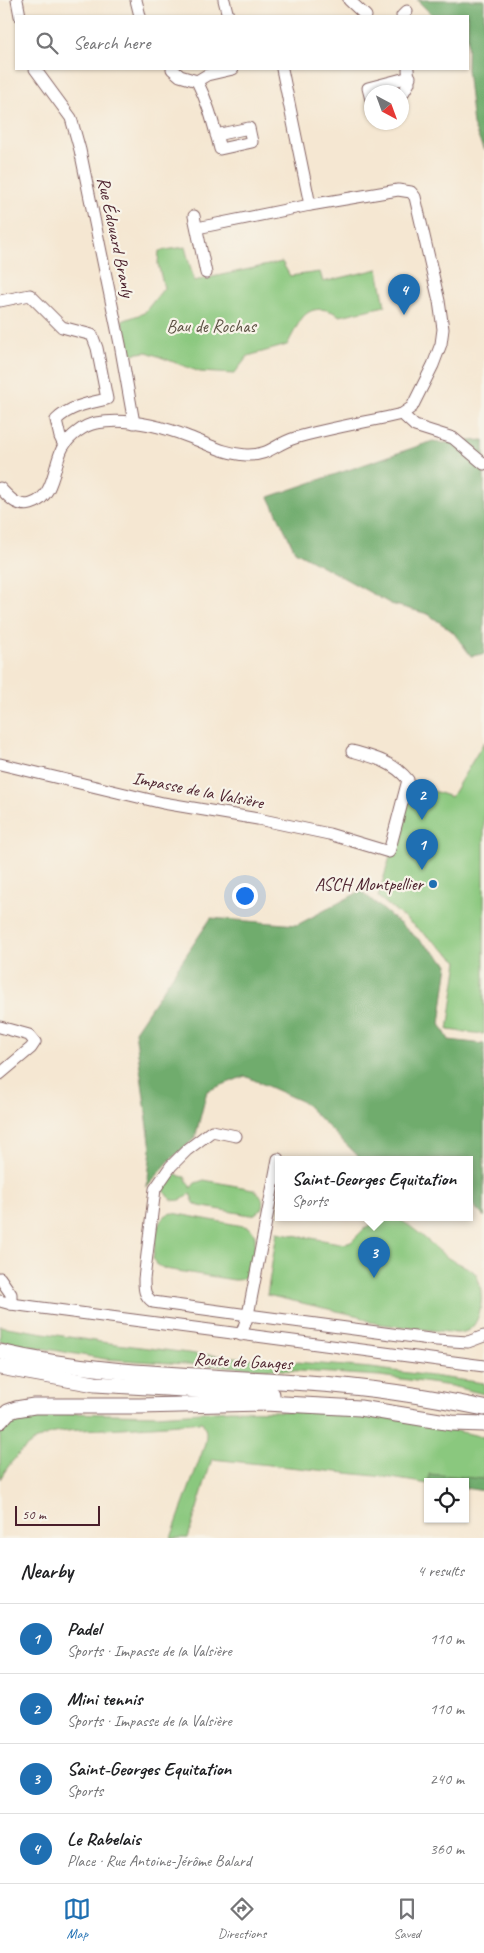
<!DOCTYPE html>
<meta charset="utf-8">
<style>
body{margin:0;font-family:Caveat,sans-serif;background:#f2f2f2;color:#202124}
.controls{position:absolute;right:15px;bottom:15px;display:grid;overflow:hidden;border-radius:0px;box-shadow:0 1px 4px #0004}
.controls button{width:45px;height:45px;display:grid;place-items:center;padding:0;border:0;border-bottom:1px solid #e0e0e0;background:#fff;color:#202124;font:25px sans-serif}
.compass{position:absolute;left:364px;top:85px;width:45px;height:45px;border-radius:50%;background:#fff;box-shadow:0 1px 4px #0004;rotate:139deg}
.scale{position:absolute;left:15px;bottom:12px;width:85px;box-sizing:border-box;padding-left:5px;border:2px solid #4a1f2b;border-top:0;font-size:14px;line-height:18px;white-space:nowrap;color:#4a1f2b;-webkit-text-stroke:4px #f7f3e8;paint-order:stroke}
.you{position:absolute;left:244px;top:895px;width:18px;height:18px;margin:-12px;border:4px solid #fff;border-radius:50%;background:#1a73e8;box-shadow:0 0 0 8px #1a73e833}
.badge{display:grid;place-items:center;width:32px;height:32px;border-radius:50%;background:#1f6fb2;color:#fff;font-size:16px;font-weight:700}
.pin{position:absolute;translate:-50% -41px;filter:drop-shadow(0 1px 2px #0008)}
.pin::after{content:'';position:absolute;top:26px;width:18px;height:15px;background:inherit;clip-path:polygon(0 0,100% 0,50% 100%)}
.popup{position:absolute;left:275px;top:1156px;width:198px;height:65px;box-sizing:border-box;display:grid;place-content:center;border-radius:0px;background:#fff;filter:drop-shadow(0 1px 4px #0005);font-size:16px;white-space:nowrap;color:#757577}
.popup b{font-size:19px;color:#202124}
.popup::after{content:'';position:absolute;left:50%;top:100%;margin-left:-10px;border:10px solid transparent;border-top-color:#fff}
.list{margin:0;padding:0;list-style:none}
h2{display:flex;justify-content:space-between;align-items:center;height:65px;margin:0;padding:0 20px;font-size:21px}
h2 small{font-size:16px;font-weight:400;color:#757577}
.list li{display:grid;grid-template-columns:32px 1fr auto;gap:15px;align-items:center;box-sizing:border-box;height:70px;padding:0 20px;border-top:1px solid #e0e0e0}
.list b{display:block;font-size:19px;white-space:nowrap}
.list p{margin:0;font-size:16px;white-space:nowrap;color:#757577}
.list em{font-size:16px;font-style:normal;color:#757577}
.icon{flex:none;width:28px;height:28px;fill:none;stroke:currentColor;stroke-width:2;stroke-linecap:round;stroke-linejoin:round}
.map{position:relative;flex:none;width:484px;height:1538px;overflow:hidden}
.search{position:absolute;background:#fff;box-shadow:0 1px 4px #0004;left:15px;right:15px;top:15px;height:55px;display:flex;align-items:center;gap:12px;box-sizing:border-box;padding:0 18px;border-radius:0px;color:#757577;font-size:19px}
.sheet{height:345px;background:#fff}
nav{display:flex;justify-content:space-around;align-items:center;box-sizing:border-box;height:70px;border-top:1px solid #e0e0e0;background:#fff;font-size:14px;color:#757577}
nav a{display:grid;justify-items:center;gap:2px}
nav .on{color:#1f6fb2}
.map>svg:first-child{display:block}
</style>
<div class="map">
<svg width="484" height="1538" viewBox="0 0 484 1538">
<rect width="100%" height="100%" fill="#f7f3e8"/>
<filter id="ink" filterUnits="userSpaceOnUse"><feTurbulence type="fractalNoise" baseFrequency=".02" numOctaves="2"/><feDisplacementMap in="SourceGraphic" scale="10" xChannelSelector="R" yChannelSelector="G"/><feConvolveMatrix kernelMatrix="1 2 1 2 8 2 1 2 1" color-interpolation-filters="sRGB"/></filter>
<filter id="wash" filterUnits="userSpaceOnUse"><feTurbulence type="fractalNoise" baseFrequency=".0096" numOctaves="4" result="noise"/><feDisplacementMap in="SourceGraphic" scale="20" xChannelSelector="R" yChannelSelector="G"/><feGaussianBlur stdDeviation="1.12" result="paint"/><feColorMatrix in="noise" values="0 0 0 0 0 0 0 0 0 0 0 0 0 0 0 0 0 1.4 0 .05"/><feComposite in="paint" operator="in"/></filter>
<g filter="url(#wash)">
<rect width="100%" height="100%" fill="#f5e7d2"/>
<!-- green -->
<g fill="#8ac87e" stroke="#6a7454">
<path d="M185,247L194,281L282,262L290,276L320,272L323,282L378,269L385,306L340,316C330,309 313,305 303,317C299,321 291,338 287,345L248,356L234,374L200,372L147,352L130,354L122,321L144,313L164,288L158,264L159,251Z"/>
<polygon points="484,742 484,1034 448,1030 458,961 378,897 408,797 416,785 451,797"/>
<path d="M175,1175L185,1177L191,1188L195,1183L204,1180L253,1189C261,1194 264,1198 262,1208L255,1214L250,1215L199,1206L194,1203L190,1193C181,1204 168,1203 164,1189L168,1178Z"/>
<path d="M172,1213L249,1227C252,1230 254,1233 255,1237C256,1245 251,1272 245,1277C242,1280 238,1280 234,1280L165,1269L156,1264L153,1259C156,1244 154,1216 172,1213Z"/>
<path d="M389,1217C406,1217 433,1247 448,1258C456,1263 468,1266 475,1273C484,1286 484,1318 470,1329C466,1332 461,1333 456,1333L380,1324L370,1322L359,1316L267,1295L277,1232L345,1244L351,1242L366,1227Z"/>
<polygon points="0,1326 101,1342 196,1354 371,1368 484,1383 484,1394 451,1386 380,1376 105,1359 0,1341"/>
<path d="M230,1410L313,1412L407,1420L484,1437V1479H478L465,1488V1482H428V1484L385,1477L212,1459L188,1538H171L204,1447C206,1438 208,1431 202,1422C170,1425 137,1427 105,1429C86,1430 53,1429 37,1440C22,1448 8,1465 0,1479V1433L6,1423L20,1412L157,1415Z"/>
</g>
<!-- forest -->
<g fill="#6fac6d" stroke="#5c664c">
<polygon points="417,0 484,0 484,151 473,125 467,69 468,16 433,16"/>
<polygon points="484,440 484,654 471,656 453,632 428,614 391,604 295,551 269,497 433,441 443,443"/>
<polygon points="361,891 448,964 440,1024 449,1040 484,1044 484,1217 469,1201 469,1159 361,1159 303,1102 245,1076 207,1091 195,1138 170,1160 147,1187 151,1149 135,1031 211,918 297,925"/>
<polygon points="429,1474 484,1479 484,1491 465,1488 465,1482 429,1482"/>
</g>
</g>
<g filter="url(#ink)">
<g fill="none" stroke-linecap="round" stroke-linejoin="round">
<defs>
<g id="minor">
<polyline points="17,0 20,16"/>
<polyline points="136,0 140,16"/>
<polyline points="224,0 228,16"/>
<polyline points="349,0 366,16"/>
<polyline points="402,16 407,11"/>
<polyline points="35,69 71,118 80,150 120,344 134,423"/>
<polyline points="172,69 180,76 197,81 207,75 233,69"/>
<path d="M197,81C209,105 213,123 220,149L252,142L249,128L216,135"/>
<polyline points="402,95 409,83 408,69"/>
<polyline points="372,103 368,88 410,77"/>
<polyline points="194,216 206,273"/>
<polyline points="197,228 310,205"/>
<path d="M0,301L30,295L62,327L92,335L97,348L107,399C89,403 70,406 56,420L60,437L64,445"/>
<polyline points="402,414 415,426 453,438 484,464"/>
<path d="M0,488C9,497 17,508 31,504C55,497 53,465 63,447C70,436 84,425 96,423C126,418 161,426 189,437C208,444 225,454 246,455C269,456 275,444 295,438C329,428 367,422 402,414L412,407L433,365L441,344L443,329L439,301L415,197L411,192L398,190L310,205L282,69"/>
<path d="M0,764L163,803L258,819L329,834L389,852L408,780C394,762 373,757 352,751"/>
<polyline points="0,1027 29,1035 35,1042 31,1048 0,1074"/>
<path d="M236,1136L212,1131L187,1150L171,1166L155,1189L144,1279C144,1289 144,1296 153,1302L248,1315L278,1159"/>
<polyline points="0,1278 11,1294 11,1304"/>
<polyline points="0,1301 11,1304 484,1366"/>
<polyline points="241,1335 248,1315 437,1340 468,1342 484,1336"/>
</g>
<g id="major">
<path d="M0,1352C102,1376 205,1375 308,1383C368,1387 426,1396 484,1408"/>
<polyline points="0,1367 95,1384 272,1394"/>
<polyline points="0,1421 8,1412 16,1409 34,1406 140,1406 265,1403 360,1408 452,1423 484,1424"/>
</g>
</defs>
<!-- minor casing -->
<use href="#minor" stroke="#866565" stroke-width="13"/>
<!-- major casing -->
<use href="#major" stroke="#866565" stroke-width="17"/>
<!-- minor -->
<use href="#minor" stroke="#fff" stroke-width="11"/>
<!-- major -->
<use href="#major" stroke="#fff" stroke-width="15"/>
</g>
</g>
<!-- markers -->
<circle fill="#1f6fb2" stroke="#f7f3e8" stroke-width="2" cx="433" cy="884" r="5"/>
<g text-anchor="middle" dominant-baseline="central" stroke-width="4.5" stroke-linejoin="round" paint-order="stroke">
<!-- street labels -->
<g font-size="18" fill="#4a1f2b" stroke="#f7f3e8">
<text transform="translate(116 237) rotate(78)">Rue Édouard Branly</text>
<text transform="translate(198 790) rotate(11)">Impasse de la Valsière</text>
<text transform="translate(243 1361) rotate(3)">Route de Ganges</text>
</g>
<!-- park labels -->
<g font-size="18" fill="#5d5244" stroke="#f7f3e8">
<text x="211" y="326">Bau de Rochas</text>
</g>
<!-- poi labels -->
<g font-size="18" fill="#4a1f2b" stroke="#f7f3e8" text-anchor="end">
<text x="423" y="884">ASCH Montpellier</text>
</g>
</g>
</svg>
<div class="controls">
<button><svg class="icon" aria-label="locate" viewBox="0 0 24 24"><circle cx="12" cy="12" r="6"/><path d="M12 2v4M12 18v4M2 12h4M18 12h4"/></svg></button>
</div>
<svg class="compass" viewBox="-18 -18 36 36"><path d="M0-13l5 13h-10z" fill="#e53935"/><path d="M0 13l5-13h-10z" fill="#757577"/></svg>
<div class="scale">50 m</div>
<div class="you"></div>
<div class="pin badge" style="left:422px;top:870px">1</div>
<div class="pin badge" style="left:422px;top:820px">2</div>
<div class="pin badge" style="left:374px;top:1278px">3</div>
<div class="popup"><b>Saint-Georges Equitation</b>Sports</div>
<div class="pin badge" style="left:404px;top:315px">4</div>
<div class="search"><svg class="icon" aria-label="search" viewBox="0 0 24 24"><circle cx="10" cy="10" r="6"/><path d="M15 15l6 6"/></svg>Search here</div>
</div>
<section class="sheet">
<h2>Nearby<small>4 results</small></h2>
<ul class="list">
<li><span class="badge">1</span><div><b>Padel</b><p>Sports · Impasse de la Valsière</p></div><em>110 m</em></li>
<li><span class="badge">2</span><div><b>Mini tennis</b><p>Sports · Impasse de la Valsière</p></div><em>110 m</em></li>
<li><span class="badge">3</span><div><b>Saint-Georges Equitation</b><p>Sports</p></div><em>240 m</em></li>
<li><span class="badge">4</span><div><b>Le Rabelais</b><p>Place · Rue Antoine-Jérôme Balard</p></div><em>360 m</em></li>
</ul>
</section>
<nav>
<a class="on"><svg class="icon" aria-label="map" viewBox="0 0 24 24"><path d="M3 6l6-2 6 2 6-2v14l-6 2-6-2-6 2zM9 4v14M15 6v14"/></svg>Map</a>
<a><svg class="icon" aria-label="directions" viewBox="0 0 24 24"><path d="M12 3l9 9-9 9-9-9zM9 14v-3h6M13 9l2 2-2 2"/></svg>Directions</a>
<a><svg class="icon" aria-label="saved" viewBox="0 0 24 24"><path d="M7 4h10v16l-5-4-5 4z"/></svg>Saved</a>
</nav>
